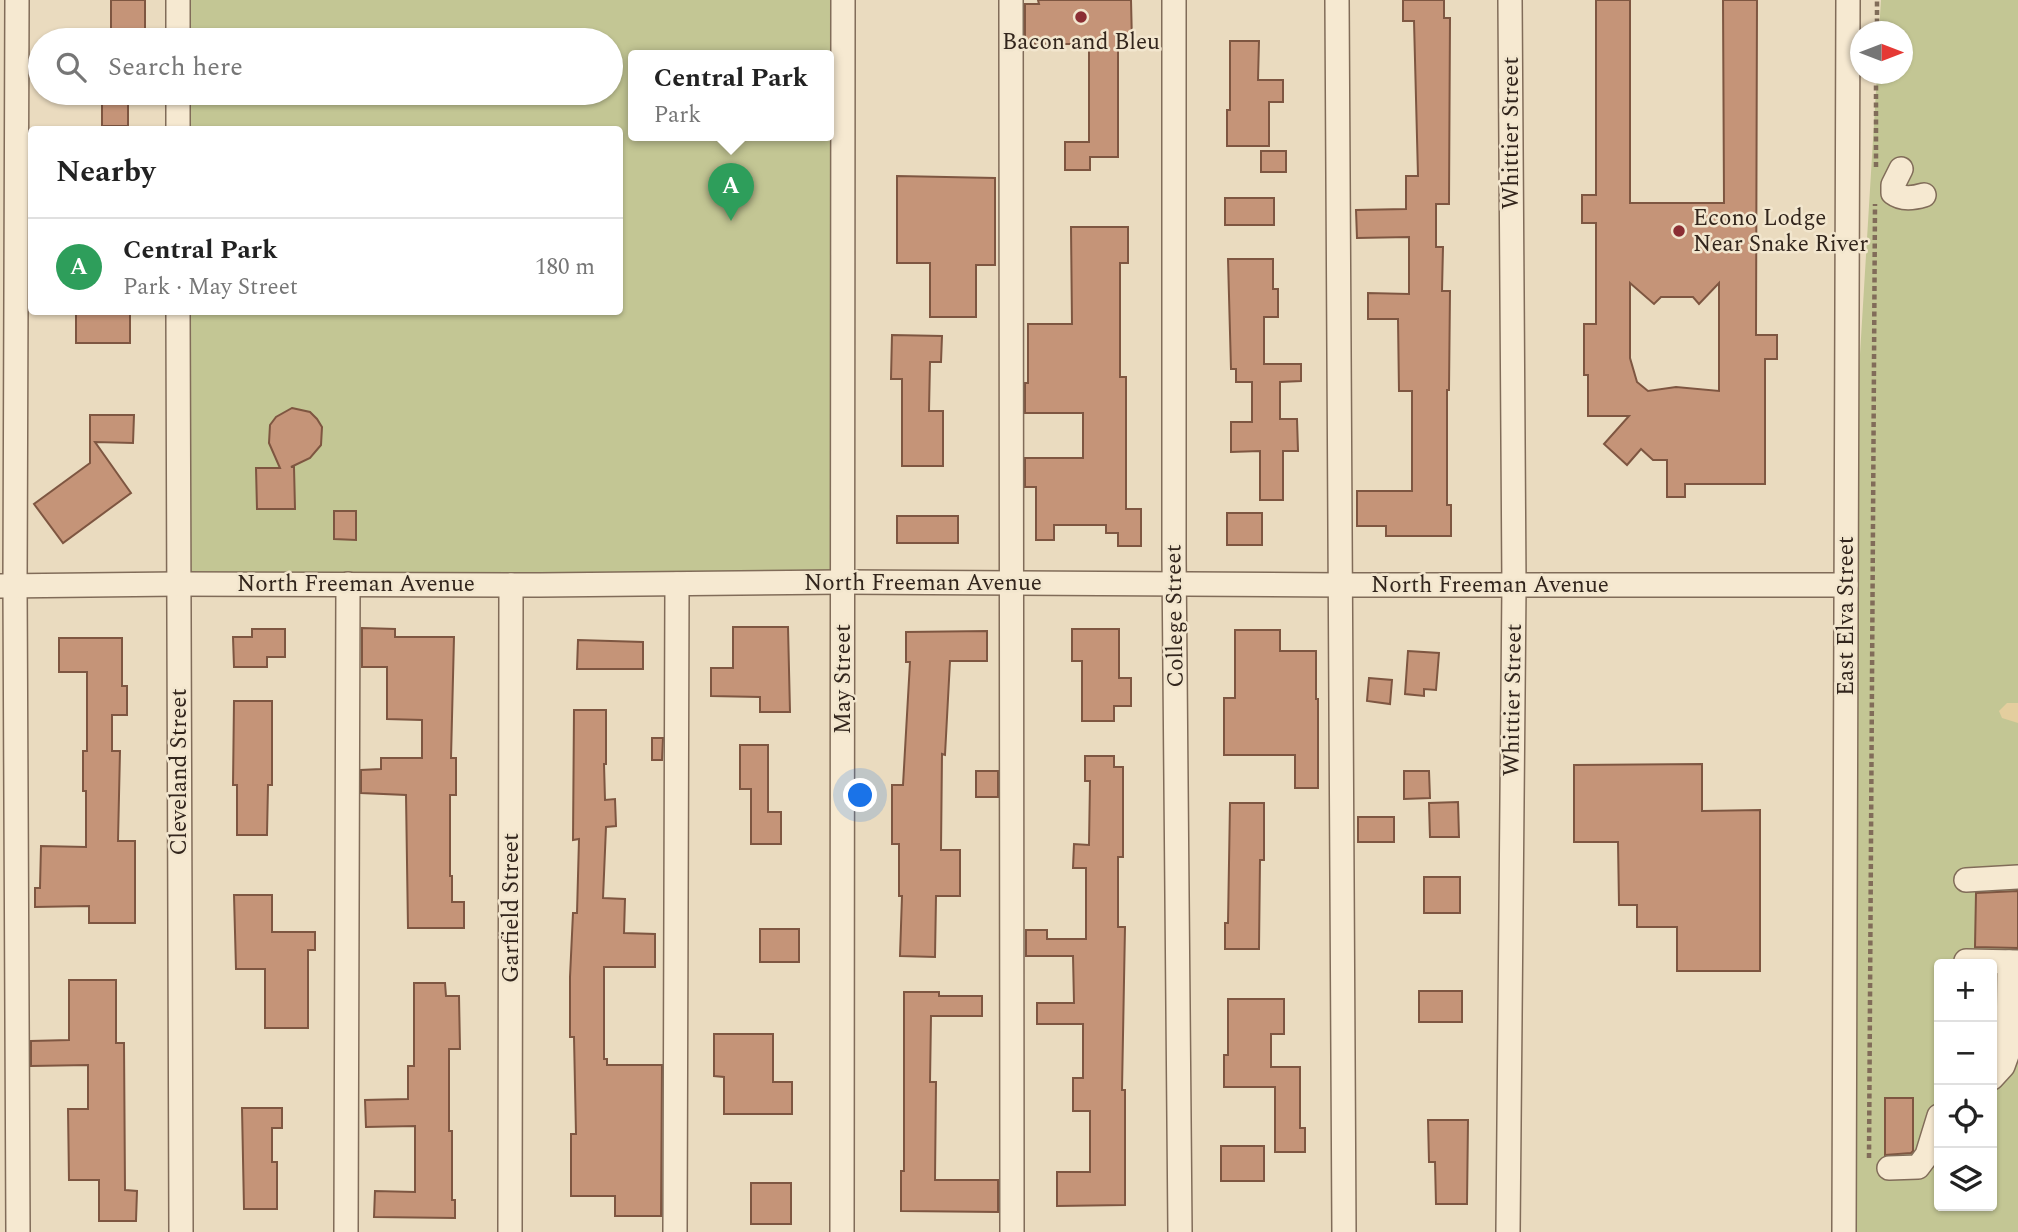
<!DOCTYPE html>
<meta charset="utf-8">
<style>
body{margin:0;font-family:Spectral,serif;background:#f2f2f2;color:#222}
.controls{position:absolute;right:21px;bottom:21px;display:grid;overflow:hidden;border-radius:7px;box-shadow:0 2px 5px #0004}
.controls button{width:63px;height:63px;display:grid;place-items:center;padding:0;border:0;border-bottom:2px solid #e0e0e0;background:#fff;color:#222;font:35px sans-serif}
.compass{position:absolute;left:1850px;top:21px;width:63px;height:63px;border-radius:50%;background:#fff;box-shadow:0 2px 5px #0004;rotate:90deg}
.you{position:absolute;left:861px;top:796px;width:24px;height:24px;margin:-18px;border:5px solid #fff;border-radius:50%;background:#1a73e8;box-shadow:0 0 0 10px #1a73e833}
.badge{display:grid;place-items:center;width:46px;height:46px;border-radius:50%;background:#8b2e33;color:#fff;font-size:23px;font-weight:700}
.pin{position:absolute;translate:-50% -58px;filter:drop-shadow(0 2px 4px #0008)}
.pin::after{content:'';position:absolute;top:37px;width:24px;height:21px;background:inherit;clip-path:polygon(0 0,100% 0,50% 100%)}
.popup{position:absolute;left:628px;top:50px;width:206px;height:91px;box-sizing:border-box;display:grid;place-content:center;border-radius:7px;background:#fff;filter:drop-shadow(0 2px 5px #0005);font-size:23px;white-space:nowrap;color:#767676}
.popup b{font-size:26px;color:#222}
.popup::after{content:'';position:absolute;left:50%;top:100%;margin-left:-14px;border:14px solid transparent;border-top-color:#fff}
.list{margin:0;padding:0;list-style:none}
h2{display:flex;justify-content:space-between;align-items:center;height:91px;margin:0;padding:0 28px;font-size:30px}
h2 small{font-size:23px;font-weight:400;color:#767676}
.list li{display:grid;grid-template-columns:46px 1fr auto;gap:21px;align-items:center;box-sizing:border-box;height:98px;padding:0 28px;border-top:2px solid #e0e0e0}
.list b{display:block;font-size:26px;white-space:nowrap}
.list p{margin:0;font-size:23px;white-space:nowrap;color:#767676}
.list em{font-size:23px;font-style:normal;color:#767676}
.icon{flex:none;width:38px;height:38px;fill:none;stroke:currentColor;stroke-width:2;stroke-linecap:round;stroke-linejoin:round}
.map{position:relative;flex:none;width:2018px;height:1232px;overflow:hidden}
.search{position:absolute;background:#fff;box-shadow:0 2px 5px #0004;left:28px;top:28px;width:595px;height:77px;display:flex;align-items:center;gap:18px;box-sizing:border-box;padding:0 24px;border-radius:38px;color:#767676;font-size:26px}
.panel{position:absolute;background:#fff;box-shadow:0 2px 5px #0004;left:28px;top:126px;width:595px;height:189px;border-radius:7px}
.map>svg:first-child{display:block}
</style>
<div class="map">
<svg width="2018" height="1232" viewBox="0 0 2018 1232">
<rect width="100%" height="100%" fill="#eadbbf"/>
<!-- green -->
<g fill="#c3c694" fill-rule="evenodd">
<path d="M178,0H843V582L178,584V312H620V130L178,129V93H611V40H178ZM633,55H829V135H633Z"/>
<path d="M1881,0H2018V1232H1844L1846,585L1877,74H1902V32L1879,31ZM1939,964H1992V1206H1939Z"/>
</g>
<!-- sand -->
<polygon fill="#e4ce9e" points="2007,703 2018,703 2018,723 2002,718 1999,711"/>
<!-- building -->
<g fill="#c59478" stroke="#7e5641" stroke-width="2" fill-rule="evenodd">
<rect x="111" y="0" width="34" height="35"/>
<polygon points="1038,0 1131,0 1132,43 1118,43 1118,157 1090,157 1090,170 1065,170 1065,142 1089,142 1089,44 1025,44 1025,4 1039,4"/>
<polygon points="1403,0 1444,0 1444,18 1450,18 1449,204 1436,204 1436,247 1443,247 1442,291 1450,291 1449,390 1447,390 1447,505 1451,505 1451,536 1386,536 1386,526 1357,526 1357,491 1412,491 1412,391 1399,391 1398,319 1368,319 1368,293 1409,294 1409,237 1357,238 1356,210 1406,209 1406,176 1418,176 1414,21 1403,21"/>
<path d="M1596,0H1630V203H1724L1723,0H1757L1756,335H1777V359H1765V484H1685V497H1667V460H1653L1641,449L1627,465L1604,444L1629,416H1588V375H1584V324H1596V223H1582V195H1596ZM1630,283L1654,304L1661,297H1693L1699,304L1719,283V391L1676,387L1648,391L1637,382L1630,358Z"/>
<polygon points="1230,41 1259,41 1258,80 1283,80 1283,102 1269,102 1269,146 1227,146 1227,110 1230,110"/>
<rect x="102" y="93" width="26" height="33"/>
<rect x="1261" y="151" width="25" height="21"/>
<polygon points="897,176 995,178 995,265 976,265 976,317 930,317 930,263 897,263"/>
<rect x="1225" y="198" width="49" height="27"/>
<polygon points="1071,227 1128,227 1128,263 1120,263 1120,377 1126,377 1126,509 1141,509 1141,546 1118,546 1118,533 1106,533 1106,525 1054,525 1054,540 1036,540 1036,487 1025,487 1025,458 1083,458 1083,413 1025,413 1025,383 1028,383 1028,324 1072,324"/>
<polygon points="1228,259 1273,259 1273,289 1278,289 1278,317 1264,317 1264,364 1301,364 1301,381 1280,382 1280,419 1297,419 1298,451 1283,451 1283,500 1260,500 1260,451 1231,452 1231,422 1252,422 1252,382 1236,382 1236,369 1231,369"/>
<rect x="76" y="312" width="54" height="31"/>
<polygon points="892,335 942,336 941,362 930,362 929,411 943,411 943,466 902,466 902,379 891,379"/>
<polygon points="292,408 310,412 317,419 322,427 321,445 310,458 291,467 294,467 295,509 257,509 256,468 280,468 269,443 270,425 276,417"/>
<polygon points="90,415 134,415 133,443 95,442 131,493 63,543 34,504 90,463"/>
<polygon points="334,511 356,511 356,540 334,539"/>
<rect x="1227" y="513" width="35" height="32"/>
<rect x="897" y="516" width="61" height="27"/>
<polygon points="733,627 788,627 790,712 760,712 760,697 711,696 711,668 733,668"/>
<polygon points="362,628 395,629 395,637 454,637 451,758 456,758 456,795 450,795 450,876 452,876 452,902 464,902 464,928 408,928 406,795 361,793 361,770 381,769 381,758 422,758 422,720 387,719 387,667 362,667"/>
<polygon points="252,629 285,629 285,657 267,657 267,667 234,667 233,637 252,637"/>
<polygon points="1072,629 1119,629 1119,678 1131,678 1131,706 1114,706 1114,721 1082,721 1082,661 1072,661"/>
<polygon points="1235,630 1280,630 1280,651 1316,651 1316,699 1318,699 1318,788 1295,788 1295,755 1224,755 1224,698 1235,698"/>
<polygon points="987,631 987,661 950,661 945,755 942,754 941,850 960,850 960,896 936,896 935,957 900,956 902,896 899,896 899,844 892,844 892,785 903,785 910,662 906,662 906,632"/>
<polygon points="59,638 122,638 122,686 127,686 127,715 112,715 112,751 120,751 118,841 135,841 135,923 89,923 89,906 35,907 35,888 40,888 41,846 86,847 86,791 83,791 83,751 87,751 87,672 59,672"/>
<polygon points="578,640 643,642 643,669 577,669"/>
<polygon points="1408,651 1439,653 1436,690 1424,689 1424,696 1405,694"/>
<polygon points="1369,678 1392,680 1390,704 1367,701"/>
<polygon points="234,701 272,701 272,785 268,785 267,835 237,835 237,785 233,785"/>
<polygon points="574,710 606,710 606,764 604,764 605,800 615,799 616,826 606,827 603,898 625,899 624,933 655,934 655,967 604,967 604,1059 607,1059 607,1065 662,1065 661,1216 615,1216 615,1196 571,1196 571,1134 576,1134 574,1037 570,1037 570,977 573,913 577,913 579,839 573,840"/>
<polygon points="652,738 663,738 662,760 652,760"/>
<polygon points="740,745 768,745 768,812 781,812 781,844 751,844 751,789 740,789"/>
<polygon points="1085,756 1114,756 1114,767 1123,767 1123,857 1118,857 1118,927 1125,927 1122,1090 1125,1090 1125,1205 1057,1206 1057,1172 1090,1172 1090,1111 1073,1111 1073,1078 1083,1078 1083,1024 1037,1024 1037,1003 1074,1003 1073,956 1026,956 1026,930 1047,930 1047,939 1086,939 1086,868 1073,868 1074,844 1089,845 1090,781 1085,781"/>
<polygon points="1702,764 1702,811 1760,810 1760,971 1677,971 1677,927 1637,927 1637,905 1619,905 1618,842 1574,842 1574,765"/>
<rect x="976" y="771" width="22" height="26"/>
<polygon points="1404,771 1429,771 1430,798 1404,799"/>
<polygon points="1458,802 1459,837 1430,837 1429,803"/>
<polygon points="1230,803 1264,803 1264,860 1260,860 1259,949 1225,949 1225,923 1228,923"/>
<rect x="1358" y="817" width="36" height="25"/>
<rect x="1424" y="877" width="36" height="36"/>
<polygon points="2018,891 2018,948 1975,947 1976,893"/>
<polygon points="234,895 272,895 272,932 315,932 315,950 308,950 308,1028 265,1028 265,969 236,969"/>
<rect x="760" y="929" width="39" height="33"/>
<polygon points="69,980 116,980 116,1043 124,1043 125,1190 137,1191 136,1221 99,1221 99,1180 69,1180 68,1109 88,1109 88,1065 31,1066 31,1041 69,1040"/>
<polygon points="414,983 445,983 446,996 459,996 460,1049 449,1049 449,1131 452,1131 452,1200 455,1200 455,1218 374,1217 375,1191 415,1192 415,1126 366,1127 365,1100 408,1099 408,1066 414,1066"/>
<rect x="1419" y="991" width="43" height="31"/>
<polygon points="904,992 939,992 939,996 982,996 982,1016 931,1016 930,1082 936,1082 935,1180 998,1180 998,1212 901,1211 901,1171 904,1171"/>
<polygon points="1228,999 1284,999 1284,1034 1271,1034 1271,1067 1300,1067 1300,1128 1305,1128 1305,1152 1275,1152 1275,1087 1224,1087 1224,1055 1228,1055"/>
<polygon points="714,1034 773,1034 773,1082 792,1082 792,1114 724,1114 724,1077 714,1076"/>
<polygon points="1885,1098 1913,1098 1913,1151 1911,1153 1885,1155"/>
<polygon points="242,1108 282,1108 282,1128 272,1128 272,1162 277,1162 277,1209 244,1209"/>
<polygon points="1428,1120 1468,1120 1467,1204 1436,1204 1435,1162 1429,1162"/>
<rect x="1221" y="1146" width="43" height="35"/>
<rect x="751" y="1183" width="40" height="41"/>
</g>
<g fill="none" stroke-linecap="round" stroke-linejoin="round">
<defs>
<g id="minor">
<polyline points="17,0 15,586 18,1232"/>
<polyline points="178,0 178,40"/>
<polyline points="1011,0 1012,1232"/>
<polyline points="1174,0 1174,558 1180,1232"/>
<polyline points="1337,0 1344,1232"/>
<polyline points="178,93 178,130"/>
<path d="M1901,169L1893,185V193C1902,200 1914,198 1924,195"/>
<polyline points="178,312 181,1232"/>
<polyline points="0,586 178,584 540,585 843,582 1341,585 1846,585"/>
<polyline points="1966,880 2018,877"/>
<polyline points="1966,961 2018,962"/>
<polyline points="1992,1078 2003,1066 2008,1052 2009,962"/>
<polyline points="1889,1168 1918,1167 1927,1155 1939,1116"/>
<polyline points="346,1232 348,584"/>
<polyline points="510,1232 511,585"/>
<polyline points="675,1232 677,584"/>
<polyline points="842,1232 843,0"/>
<polyline points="1508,1232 1514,586 1510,0"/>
<polyline points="1844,1232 1848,0"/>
</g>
</defs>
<!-- minor casing -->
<use href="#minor" stroke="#816c59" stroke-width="26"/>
<!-- path -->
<g stroke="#816c59" stroke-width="4.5" stroke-dasharray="5 3.5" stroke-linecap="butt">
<polyline points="1877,32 1877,0"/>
<polyline points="1876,167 1876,74"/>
<polyline points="1869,1158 1875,204"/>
</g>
<!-- minor -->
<use href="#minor" stroke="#f6e9d1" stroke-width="23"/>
</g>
<!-- markers -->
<g fill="#8b2e33" stroke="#f2e6ce" stroke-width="2.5">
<circle cx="1081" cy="17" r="7"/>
<circle cx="1679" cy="231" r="7"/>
</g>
<g text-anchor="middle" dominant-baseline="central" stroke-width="5" stroke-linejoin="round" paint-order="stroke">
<!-- poi labels -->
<g font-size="23" fill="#32251c" stroke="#f2e6ce">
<text x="1081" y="42">Bacon and Bleu</text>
<text x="1693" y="218" text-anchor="start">Econo Lodge<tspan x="1693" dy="26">Near Snake River</tspan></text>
</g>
<!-- street labels -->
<g font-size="23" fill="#32251c" stroke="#f2e6ce">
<text transform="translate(1511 133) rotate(-90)">Whittier Street</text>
<text x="923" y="583">North Freeman Avenue</text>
<text x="356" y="584">North Freeman Avenue</text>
<text x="1490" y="585">North Freeman Avenue</text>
<text transform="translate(1175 616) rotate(-91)">College Street</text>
<text transform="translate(1846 616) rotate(-90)">East Elva Street</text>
<text transform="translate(843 679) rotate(-90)">May Street</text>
<text transform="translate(1513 700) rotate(-89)">Whittier Street</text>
<text transform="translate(179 772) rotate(-90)">Cleveland Street</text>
<text transform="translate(511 908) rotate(-90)">Garfield Street</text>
</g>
</g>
</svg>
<div class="controls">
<button>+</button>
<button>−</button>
<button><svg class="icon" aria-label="locate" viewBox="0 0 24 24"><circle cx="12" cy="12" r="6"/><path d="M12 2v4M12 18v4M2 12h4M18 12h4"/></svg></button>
<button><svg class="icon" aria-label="layers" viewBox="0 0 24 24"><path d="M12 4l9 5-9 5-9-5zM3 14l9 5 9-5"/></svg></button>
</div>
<svg class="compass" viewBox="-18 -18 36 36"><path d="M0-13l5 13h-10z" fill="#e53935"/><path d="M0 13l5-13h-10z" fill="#767676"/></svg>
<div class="you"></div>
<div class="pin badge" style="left:731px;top:221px;background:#2e9e5b">A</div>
<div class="popup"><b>Central Park</b>Park</div>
<div class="search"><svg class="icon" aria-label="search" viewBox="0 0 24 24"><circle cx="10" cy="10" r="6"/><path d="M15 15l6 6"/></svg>Search here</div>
<section class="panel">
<h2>Nearby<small></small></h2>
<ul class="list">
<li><span class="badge" style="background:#2e9e5b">A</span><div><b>Central Park</b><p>Park · May Street</p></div><em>180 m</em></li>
</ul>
</section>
</div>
